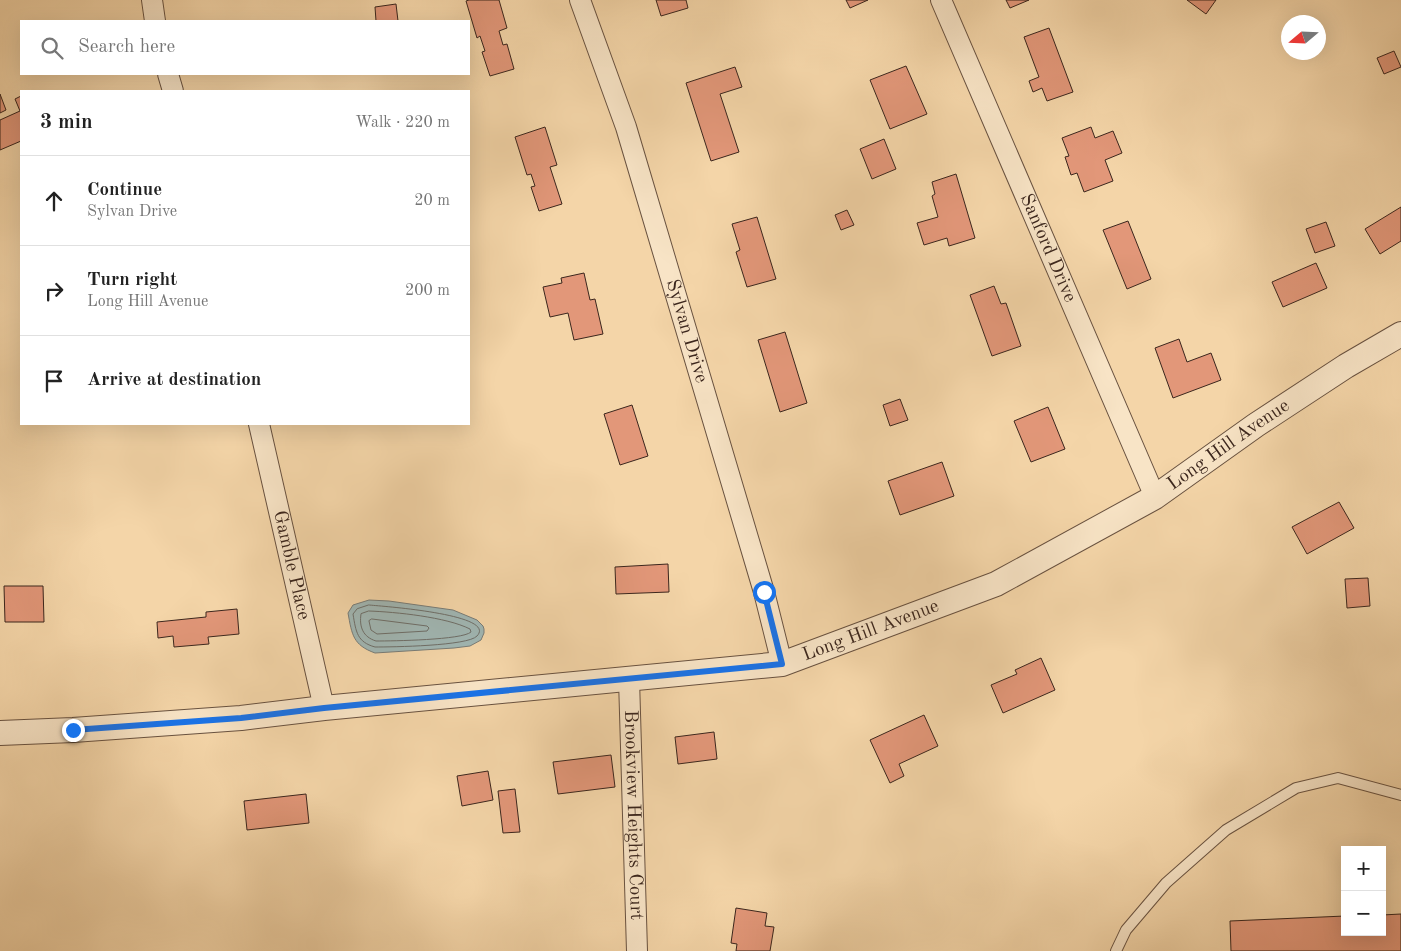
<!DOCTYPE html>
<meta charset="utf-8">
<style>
body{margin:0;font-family:"Old Standard TT",serif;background:#f2f2f2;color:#222}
.controls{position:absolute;right:15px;bottom:15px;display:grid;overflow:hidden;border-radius:0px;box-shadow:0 5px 20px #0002}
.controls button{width:45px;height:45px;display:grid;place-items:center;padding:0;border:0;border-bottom:1px solid #e0e0e0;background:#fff;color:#222;font:25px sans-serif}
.compass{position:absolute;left:1281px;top:15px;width:45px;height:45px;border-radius:50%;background:#fff;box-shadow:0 5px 20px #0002;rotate:251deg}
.stop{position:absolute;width:15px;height:15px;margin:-11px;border:4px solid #1a73e8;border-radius:50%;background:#fff}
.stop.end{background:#1a73e8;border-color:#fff;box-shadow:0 1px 5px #0008}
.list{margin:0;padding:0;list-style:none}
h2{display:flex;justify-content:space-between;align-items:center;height:65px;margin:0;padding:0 20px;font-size:21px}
h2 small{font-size:16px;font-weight:400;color:#767676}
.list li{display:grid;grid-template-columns:32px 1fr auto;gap:15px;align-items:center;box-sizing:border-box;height:90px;padding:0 20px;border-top:1px solid #e0e0e0}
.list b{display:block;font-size:19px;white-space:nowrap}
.list p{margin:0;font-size:16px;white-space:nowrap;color:#767676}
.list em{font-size:16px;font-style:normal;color:#767676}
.icon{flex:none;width:28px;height:28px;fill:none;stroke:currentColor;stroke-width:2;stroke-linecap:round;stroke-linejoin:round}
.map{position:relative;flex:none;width:1401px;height:951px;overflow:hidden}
.search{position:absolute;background:#fff;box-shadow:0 5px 20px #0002;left:20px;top:20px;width:450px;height:55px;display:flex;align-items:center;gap:12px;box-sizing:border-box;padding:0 18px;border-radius:0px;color:#767676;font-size:19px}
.panel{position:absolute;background:#fff;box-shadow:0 5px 20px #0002;left:20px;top:90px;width:450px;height:335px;border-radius:0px}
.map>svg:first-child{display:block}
</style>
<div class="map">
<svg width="1401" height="951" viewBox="0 0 1401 951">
<rect width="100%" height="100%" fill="#f4d5a8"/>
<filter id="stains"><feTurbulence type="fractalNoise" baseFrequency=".004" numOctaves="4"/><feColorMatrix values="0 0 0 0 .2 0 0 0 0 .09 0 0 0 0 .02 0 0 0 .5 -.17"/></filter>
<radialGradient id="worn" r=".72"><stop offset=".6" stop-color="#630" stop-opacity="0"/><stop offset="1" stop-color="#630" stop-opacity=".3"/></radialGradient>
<!-- water -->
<path fill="#a0b6b3" stroke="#787c77" d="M369,600L389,601L453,610L477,620L483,626L484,629V633L481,640L470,646L454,648L375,653C353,645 352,635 348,613L353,605Z"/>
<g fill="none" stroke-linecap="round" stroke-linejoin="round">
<!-- shore -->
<g stroke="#6e6e68" stroke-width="1">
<path d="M369,605C379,606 498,614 477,636C468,646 392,647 375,647C357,642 356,632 353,614L357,609Z"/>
<path d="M369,611C396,612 446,617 470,629L471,632C462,640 393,641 376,641C363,637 359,627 361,614Z"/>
<polygon points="372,619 427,626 429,628 427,631 377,634 371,630 369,621"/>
</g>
</g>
<!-- building -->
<g fill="#e29779" stroke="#3b261d">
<polygon points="469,0 499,0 507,28 499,31 503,45 507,44 514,69 490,76 482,52 485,51 480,36 477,38 466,1"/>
<polygon points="656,0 686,0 688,8 661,16"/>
<polygon points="846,0 868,0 850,8"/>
<polygon points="1006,0 1029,0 1010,8"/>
<polygon points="1187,0 1216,0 1206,14"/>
<polygon points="396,4 398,21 376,21 375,7"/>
<polygon points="1049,28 1073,92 1047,101 1042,88 1033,92 1029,81 1039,77 1024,37"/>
<polygon points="1394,51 1401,67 1384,74 1377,58"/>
<polygon points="906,66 927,114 890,129 870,80"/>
<polygon points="735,67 742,87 720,94 739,152 711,161 686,83"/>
<polygon points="0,94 6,110 0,113"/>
<polygon points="21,96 21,141 0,150 0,120 20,111 15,99"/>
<polygon points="545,127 557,165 550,167 562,204 539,211 531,187 535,186 531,174 527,175 515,137"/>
<polygon points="1091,127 1095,138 1113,131 1122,153 1105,160 1113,181 1084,192 1077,173 1071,175 1065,157 1069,156 1062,138"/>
<polygon points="884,139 896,169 872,179 860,149"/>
<polygon points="956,174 975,238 949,246 947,238 924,245 917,223 938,217 932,196 935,194 932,182"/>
<polygon points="1401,207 1401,241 1380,254 1365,229"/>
<polygon points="847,210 854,225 841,230 835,215"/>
<polygon points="757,217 776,279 747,287 736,252 740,250 732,224"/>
<polygon points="1128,221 1151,279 1127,289 1103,230"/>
<polygon points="1326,222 1335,246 1315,253 1306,229"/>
<polygon points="1316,263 1327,288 1283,307 1272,282"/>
<polygon points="584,273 590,300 595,299 603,334 574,340 568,313 550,317 543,287 562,283 561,278"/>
<polygon points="994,286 1001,304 1006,303 1021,346 992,356 970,295"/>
<polygon points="785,332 807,403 780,412 758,340"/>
<polygon points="1179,339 1187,362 1211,353 1221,380 1173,398 1155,348"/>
<polygon points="900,399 908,420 890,426 883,405"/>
<polygon points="632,405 648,456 620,465 604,414"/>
<polygon points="1048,407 1065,449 1031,462 1014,421"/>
<polygon points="942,462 954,496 900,515 888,481"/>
<polygon points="1339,502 1354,528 1307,554 1292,527"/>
<polygon points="668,564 669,592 616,594 615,567"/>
<polygon points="1368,578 1370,606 1347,608 1345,579"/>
<polygon points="4,586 43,586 44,622 5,622"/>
<polygon points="237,609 239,634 208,637 209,644 174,647 173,636 158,638 157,622 206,617 206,612"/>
<polygon points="1041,658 1055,690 1003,713 991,685 1017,674 1015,670"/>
<polygon points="924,715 938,746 899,764 904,776 890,783 870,740"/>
<polygon points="714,732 717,759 678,764 675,737"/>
<polygon points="611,755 615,787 558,794 553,762"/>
<polygon points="488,771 493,800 462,806 457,776"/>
<polygon points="515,789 520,832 503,833 498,791"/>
<polygon points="306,794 309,823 247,830 244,801"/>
<polygon points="736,908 767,913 765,926 774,927 770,951 736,951 737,944 731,943"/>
<polygon points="1401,914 1401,951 1231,951 1230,921 1345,916 1345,932 1382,932 1382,915"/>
</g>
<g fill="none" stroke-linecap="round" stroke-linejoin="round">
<defs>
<polyline id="service" points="1116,951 1126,930 1166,883 1226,830 1296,788 1338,778 1401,795"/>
<g id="minor">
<polyline points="152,0 155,21"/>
<path id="s1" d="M580,0L626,127L764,592L782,664"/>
<path id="s2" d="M941,0L1155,497"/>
<polyline points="168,74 173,91"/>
<path id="s3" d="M259,424L324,708"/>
<path id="s4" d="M629,679L637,951"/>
</g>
<g id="tertiary">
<path id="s5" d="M0,733L73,730L241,718L324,708L782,664L996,584L1155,497L1256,425L1346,366L1401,334"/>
</g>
</defs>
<!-- service casing -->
<use href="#service" stroke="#695240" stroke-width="12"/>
<!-- minor casing -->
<use href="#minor" stroke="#695240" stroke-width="22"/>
<!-- tertiary casing -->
<use href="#tertiary" stroke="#695240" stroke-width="26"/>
<!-- service -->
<use href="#service" stroke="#f8e4c6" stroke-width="10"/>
<!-- minor -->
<use href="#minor" stroke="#f8e4c6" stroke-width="20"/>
<!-- tertiary -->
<use href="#tertiary" stroke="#f8e4c6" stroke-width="24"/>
</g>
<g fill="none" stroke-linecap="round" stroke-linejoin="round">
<!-- route -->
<polyline stroke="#1a73e8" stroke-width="6" points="73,730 241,718 324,708 782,664 764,592"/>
</g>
<g text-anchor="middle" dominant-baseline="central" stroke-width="4" stroke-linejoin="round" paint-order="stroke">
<!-- street labels -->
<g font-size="19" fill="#3b261d" stroke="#f8e4c6">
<text stroke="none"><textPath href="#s2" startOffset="270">Sanford Drive</textPath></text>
<text stroke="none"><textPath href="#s1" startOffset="348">Sylvan Drive</textPath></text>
<text stroke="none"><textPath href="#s5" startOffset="1285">Long Hill Avenue</textPath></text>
<text stroke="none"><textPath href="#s3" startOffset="145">Gamble Place</textPath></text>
<text stroke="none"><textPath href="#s5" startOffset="880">Long Hill Avenue</textPath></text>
<text stroke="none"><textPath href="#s4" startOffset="136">Brookview Heights Court</textPath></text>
</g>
</g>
<rect width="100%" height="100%" filter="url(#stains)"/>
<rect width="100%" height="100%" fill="url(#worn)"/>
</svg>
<div class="controls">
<button>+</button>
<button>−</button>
</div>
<svg class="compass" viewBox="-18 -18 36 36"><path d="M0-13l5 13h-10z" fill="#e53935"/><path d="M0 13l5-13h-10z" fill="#767676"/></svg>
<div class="stop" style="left:764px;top:592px"></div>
<div class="stop end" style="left:73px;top:730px"></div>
<div class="search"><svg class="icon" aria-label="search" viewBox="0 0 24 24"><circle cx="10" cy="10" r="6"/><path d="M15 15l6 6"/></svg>Search here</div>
<section class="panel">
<h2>3 min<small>Walk · 220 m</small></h2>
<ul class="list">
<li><svg class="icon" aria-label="ahead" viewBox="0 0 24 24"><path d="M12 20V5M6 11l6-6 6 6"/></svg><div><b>Continue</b><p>Sylvan Drive</p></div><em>20 m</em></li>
<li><svg class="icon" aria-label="right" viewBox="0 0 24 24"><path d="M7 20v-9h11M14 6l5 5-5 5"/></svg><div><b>Turn right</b><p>Long Hill Avenue</p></div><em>200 m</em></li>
<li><svg class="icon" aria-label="arrive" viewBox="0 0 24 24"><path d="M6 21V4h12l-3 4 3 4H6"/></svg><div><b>Arrive at destination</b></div></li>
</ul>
</section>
</div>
